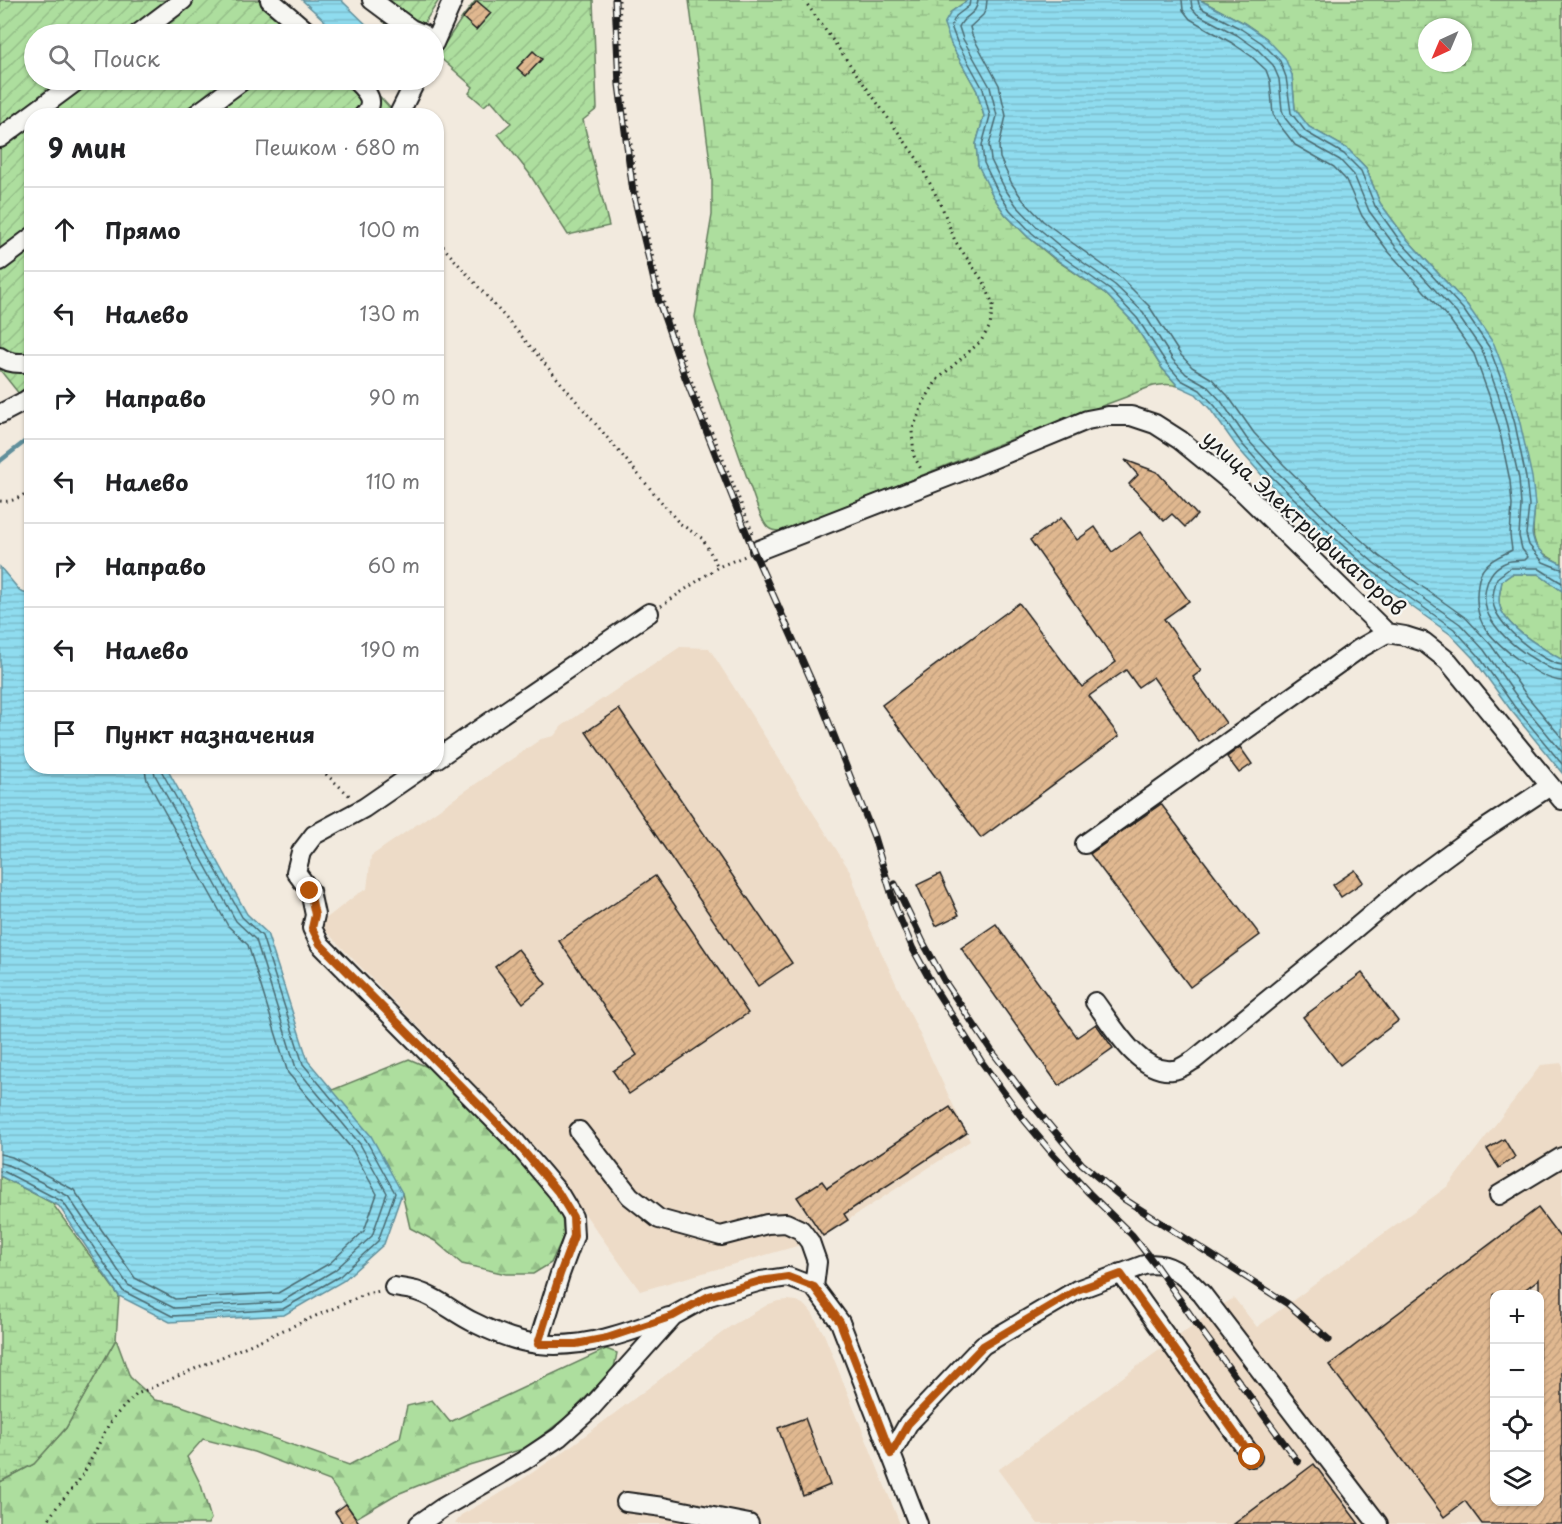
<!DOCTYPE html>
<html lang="ru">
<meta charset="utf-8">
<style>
body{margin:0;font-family:"Playpen Sans",sans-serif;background:#f2f2f2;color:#202124}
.controls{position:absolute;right:18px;bottom:18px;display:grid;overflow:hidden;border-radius:12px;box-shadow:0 2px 4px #0004}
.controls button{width:54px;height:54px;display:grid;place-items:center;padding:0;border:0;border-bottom:2px solid #e0e0e0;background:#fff;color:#202124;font:30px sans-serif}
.compass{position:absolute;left:1418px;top:18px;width:54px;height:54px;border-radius:50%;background:#fff;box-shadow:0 2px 4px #0004;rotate:224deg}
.stop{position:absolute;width:18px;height:18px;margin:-14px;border:4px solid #b45309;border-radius:50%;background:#fff}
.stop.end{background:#b45309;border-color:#fff;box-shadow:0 2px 6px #0008}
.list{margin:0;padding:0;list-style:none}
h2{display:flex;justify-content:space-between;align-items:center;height:78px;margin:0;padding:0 24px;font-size:26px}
h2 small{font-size:20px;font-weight:400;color:#757577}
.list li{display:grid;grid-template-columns:39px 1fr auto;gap:18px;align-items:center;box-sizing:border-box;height:84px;padding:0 24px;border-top:2px solid #e0e0e0}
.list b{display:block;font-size:22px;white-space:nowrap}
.list em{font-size:20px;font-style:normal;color:#757577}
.icon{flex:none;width:33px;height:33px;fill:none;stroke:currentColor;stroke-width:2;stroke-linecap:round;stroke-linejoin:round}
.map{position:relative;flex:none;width:1562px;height:1524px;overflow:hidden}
.search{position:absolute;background:#fff;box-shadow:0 2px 4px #0004;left:24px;top:24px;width:420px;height:66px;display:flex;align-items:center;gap:15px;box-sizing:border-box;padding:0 21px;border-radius:33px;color:#757577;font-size:22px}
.panel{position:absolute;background:#fff;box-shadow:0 2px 4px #0004;left:24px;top:108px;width:420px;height:666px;border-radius:24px}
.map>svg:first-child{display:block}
</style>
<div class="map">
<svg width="1562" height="1524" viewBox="0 0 1562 1524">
<defs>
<pattern id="forest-firs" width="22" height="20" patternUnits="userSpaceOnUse" patternTransform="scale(1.5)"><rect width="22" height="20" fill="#adde9e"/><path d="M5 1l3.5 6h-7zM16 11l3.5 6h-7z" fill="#94be88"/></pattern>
<pattern id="wetland-marsh" width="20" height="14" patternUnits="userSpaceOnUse" patternTransform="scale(1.5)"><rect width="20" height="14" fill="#adde9e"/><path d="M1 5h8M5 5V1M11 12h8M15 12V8" fill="none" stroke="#94be88"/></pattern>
<pattern id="garden-furrows" width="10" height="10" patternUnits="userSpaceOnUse" patternTransform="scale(1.5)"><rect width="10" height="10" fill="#adde9e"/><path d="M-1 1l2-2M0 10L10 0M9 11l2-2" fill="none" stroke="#94be88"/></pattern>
<pattern id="water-rules" width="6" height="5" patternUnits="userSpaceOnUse" patternTransform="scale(1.5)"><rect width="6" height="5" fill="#8fdcef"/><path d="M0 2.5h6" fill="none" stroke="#7bbccc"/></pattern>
<pattern id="building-hatch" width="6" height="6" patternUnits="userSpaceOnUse" patternTransform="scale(1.5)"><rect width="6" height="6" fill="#e0b890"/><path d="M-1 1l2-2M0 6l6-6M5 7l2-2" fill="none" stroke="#c09e7c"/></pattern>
</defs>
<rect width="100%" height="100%" fill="#f2eade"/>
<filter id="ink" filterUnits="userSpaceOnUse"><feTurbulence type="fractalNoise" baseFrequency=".0167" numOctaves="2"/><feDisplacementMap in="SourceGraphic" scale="12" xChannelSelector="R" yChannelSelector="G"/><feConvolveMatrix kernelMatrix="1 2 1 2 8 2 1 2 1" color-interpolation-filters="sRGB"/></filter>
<g filter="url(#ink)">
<!-- built -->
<g fill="#eddbc7" fill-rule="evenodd">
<polygon points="680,647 709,648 850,871 869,926 970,1141 823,1236 797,1246 640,1291 542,1154 319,924 356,895 367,889 371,856 541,739 554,736 562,726"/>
<path d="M1562,1063V1524H1038L998,1470L1170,1342L1214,1310L1234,1298L1257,1327L1448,1186L1541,1065ZM1494,1294H1540V1502H1494Z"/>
<polygon points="787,1300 797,1301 806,1306 812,1313 824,1334 900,1524 455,1524 461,1515 511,1487 563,1452 731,1326 769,1304 778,1301"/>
</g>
<!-- forest -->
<g fill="url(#forest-firs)" stroke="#647d5d" stroke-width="1.5">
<polygon points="409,1059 430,1068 475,1111 561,1209 564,1235 551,1263 533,1274 506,1274 462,1264 435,1241 410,1228 402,1193 332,1090"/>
<polygon points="116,1339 130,1377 155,1400 176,1404 349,1465 400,1438 407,1406 432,1400 450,1422 606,1349 617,1353 614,1368 570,1414 526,1448 469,1465 395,1495 356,1518 330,1481 254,1452 203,1439 187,1457 201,1485 211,1519 208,1524 0,1524 0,1482 34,1464 66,1428"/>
</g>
<!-- wetland -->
<g fill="url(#wetland-marsh)" stroke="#647d5d" stroke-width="1.5" fill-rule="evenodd">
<path d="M689,0H968L951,12V44L977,91L984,116L976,144L978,164L993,196L1005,214L1028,237L1053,258L1106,294L1133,322L1162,368L1178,386C1159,381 1144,389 1126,397L994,446L788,530C767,534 765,526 758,509L703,352L695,317L712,215V177Z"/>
<path d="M1200,0H1562V564C1528,548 1532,539 1535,505L1468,306L1405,237L1380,203L1366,168L1348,149L1309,127L1295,109L1292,75L1266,38L1244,23ZM1427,27H1463V63H1427Z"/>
<path d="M1512,574H1538L1562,591V660C1543,648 1499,625 1499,600C1499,594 1501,587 1502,581Z"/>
<polygon points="0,1176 52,1203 119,1296 116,1339 66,1428 34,1464 0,1482"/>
</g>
<!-- garden -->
<g fill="url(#garden-furrows)" stroke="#647d5d" stroke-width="1.5">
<polygon points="0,0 280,0 318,34 34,34 34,80 365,80 391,109 382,116 32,116 32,386 20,395 0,370"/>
<polygon points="362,0 439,0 417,34 396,34"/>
<polygon points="476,0 593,0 597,109 583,120 609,226 568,235 529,173 498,134 511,123 491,100 484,106 469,93 473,87 437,55 462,18"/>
</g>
<!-- water -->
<g fill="url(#water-rules)" stroke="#618f9b" stroke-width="1.5">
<polygon points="302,0 341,0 376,34 342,34 328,24"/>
<path d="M968,0H1200L1244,23L1266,38L1285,58L1292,75L1295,109L1309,127L1348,149L1366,168L1380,203L1405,237L1468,306L1494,344L1511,389L1520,423L1532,477L1535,505L1532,534L1535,544L1547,557L1562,564V591L1538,574H1512L1502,581C1501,587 1499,594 1499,600C1499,625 1543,648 1562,660V773L1510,709L1473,658L1450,634L1365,573L1333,545L1267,481L1237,447L1210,409L1196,394L1178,386L1162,368L1133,322L1106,294L1053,257L1028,237L1005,214L993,196L978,165L976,144L984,116L977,91L951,44L944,24L951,12Z"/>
<polygon points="0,567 21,592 31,595 32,766 166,767 247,914 267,933 308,1061 371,1136 402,1193 384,1244 343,1281 284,1315 170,1322 119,1296 59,1206 0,1176"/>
</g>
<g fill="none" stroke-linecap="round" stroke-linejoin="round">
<!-- shore -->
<g stroke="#4a6970" stroke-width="1.5">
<polyline points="970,0 969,6 956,16 951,26 957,42 983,89 990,116 982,145 984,163 998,192 1010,210 1032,233 1057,253 1110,290 1137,318 1167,364 1181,380 1200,390 1215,406 1242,444 1272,477 1337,540 1369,569 1454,629 1478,655 1514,706 1562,764"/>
<path d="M978,0C977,16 964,14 959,27L963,39L990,87L997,116L989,145L991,160L1005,189L1016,205L1037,227L1061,247L1115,285L1143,312L1173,360L1186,374L1206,385L1221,401L1247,439L1277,472L1342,535L1374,563L1460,624L1484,650L1520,701L1562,752"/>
<polyline points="987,0 986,9 983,15 970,27 972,35 999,85 1006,116 999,146 1000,158 1012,184 1023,200 1043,221 1067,239 1121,278 1149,306 1180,354 1192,367 1212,379 1228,396 1254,433 1284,465 1348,528 1379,556 1466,618 1491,645 1527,696 1562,738"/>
<path d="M1182,0L1183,10L1190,19L1232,43L1251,56L1266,70L1270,81L1273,114L1278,123L1295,145L1334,167L1346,180L1362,216L1388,251L1450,320L1474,354L1490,398L1499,428L1510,481L1512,505L1510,535L1512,550C1503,555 1492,558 1485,567C1480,572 1479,578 1478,584C1476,598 1476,612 1483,625C1495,644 1539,680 1562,681"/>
<path d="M1191,0L1192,8L1197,14L1237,35L1257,49L1273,65L1279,79L1282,110L1285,118L1301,138L1340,160L1354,175L1369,211L1395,246L1457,314L1482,350L1498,394L1507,426L1519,479L1521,505L1519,536L1522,549L1528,557L1525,560C1519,561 1512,560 1507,562C1484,570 1479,602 1492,621C1503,638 1520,651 1537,661C1545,665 1553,672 1562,672"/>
<polyline points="1198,0 1199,4 1201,8 1241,29 1262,43 1280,61 1286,77 1291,113 1306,132 1344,154 1361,171 1375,206 1400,241 1463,309 1489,347 1506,392 1515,424 1526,478 1529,505 1526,534 1529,545 1543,562 1558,568 1562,569"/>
<path d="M1562,583L1538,568H1510L1497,578C1495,585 1492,595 1493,602C1495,624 1541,662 1562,665"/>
<polyline points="0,1154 12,1157 74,1190 135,1278 175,1299 278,1293 330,1263 364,1231 377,1194 352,1149 288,1073 248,945 228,926 147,780 144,766"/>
<polyline points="0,1163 8,1165 68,1196 128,1285 174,1308 281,1302 335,1270 372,1236 387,1193 360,1144 296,1068 256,940 236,921 155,775 153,766"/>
<polyline points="0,1171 5,1172 63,1202 123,1291 172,1316 283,1309 340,1276 378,1241 395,1193 366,1140 303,1064 262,936 242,917 162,772 161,766"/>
</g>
<!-- stream -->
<polyline stroke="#618f9b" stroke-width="4.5" points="0,461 32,436"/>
</g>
<!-- building -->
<g fill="url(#building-hatch)" stroke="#1c1c1c" stroke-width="1.5" fill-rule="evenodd">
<polygon points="477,1 491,13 476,30 463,18"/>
<polygon points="533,51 542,59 526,76 517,68"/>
<polygon points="1125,460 1157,472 1197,515 1185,527 1172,514 1164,521 1129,484 1138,475"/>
<polygon points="1061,518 1077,540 1095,527 1112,552 1140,532 1189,601 1164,619 1201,671 1193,677 1226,723 1199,742 1153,677 1138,687 1126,670 1089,696 1119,736 981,838 882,705 1019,603 1082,687 1116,662 1030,540"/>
<polygon points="619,709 792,963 758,986 586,732"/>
<polygon points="1240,747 1252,764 1239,773 1227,757"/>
<polygon points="1161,804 1260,935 1190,987 1090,854"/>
<polygon points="1355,870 1363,882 1341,897 1333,885"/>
<polygon points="940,874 959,915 936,926 917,885"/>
<polygon points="655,876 748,1013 629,1094 613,1071 637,1055 559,941"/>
<polygon points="996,924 1077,1037 1096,1024 1113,1048 1059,1086 961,948"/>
<polygon points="518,949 546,984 523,1003 495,967"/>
<polygon points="1362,973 1398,1021 1340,1065 1303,1017"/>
<polygon points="950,1107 967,1133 844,1214 848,1220 823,1236 797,1197 822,1181 827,1188"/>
<polygon points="1504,1139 1515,1157 1499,1168 1487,1149"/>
<path d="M1538,1208L1562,1240V1524H1482L1465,1501L1444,1517L1365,1410L1364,1411L1329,1365ZM1539,1279V1502H1494V1294H1519Z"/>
<polygon points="805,1418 830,1485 803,1496 778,1428"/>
<polygon points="1314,1464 1359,1524 1234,1524"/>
<polygon points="346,1504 360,1524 343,1524 335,1512"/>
</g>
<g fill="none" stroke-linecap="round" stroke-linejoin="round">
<defs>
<g id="minor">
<polyline points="270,0 310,34"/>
<polyline points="372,0 411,29 423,34"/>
<polyline points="138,34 183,0"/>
<polyline points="434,43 453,0"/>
<path d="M355,80C366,91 378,101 363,116"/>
<polyline points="194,116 243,80"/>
<polyline points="398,116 416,80"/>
<polyline points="0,138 78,80"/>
<polyline points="0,261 32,237"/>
<path d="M0,357C9,364 20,364 32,362"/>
<polyline points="0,414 25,401 32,396"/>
<polyline points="759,550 978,465 1087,420 1108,416 1131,416 1155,424 1180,440 1241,490 1387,633 1405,636 1424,642 1448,661 1562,800"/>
<polyline points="436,759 649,613"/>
<polyline points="425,766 364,808 314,835 301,852 296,872 310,891 315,915 312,928 320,944 514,1140 558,1192 573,1217 574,1236 560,1274 538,1344"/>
<polyline points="1085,844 1359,649 1387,633"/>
<path d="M1095,1002C1113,1026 1139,1074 1173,1070C1180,1070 1188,1063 1194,1060L1339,942L1408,884L1465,842L1550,786"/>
<polyline points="579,1131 630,1196 659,1219 721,1236 767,1224 786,1223 801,1230 810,1242 817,1262 814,1287"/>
<polyline points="1499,1195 1562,1157"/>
<polyline points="1121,1273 1252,1457"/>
<path d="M394,1287C401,1288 409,1289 416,1291C437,1297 454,1313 473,1322C493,1332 516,1342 539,1344C583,1349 628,1333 669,1317"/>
<path d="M891,1454L908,1424L983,1345L1077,1290L1144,1265C1171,1260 1185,1277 1202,1294L1378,1524"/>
<polyline points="626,1502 663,1507 749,1524"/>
<polyline points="419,1524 442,1508 523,1461 559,1437 590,1409 673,1316 709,1296 761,1281 788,1277 814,1287 840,1322 918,1524"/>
</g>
</defs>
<!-- minor casing -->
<use href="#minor" stroke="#1c1c1c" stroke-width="22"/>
<!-- path -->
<g stroke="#1c1c1c" stroke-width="3" stroke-dasharray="1.5 4.5" stroke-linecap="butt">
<polyline points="619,0 623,82 637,192 663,300 689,375 754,536"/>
<polyline points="804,0 918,160 942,207 955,241 985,284 993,305 990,326 981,341 937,380 923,403 912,431 914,456 921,469"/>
<polyline points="436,236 445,249 518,332 670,512 679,523 703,539 718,567"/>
<path d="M0,501C13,503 22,496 32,489"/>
<polyline points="661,606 718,567 745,556"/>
<polyline points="317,766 351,797"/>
<path d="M47,1524C54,1507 66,1497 77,1483C90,1465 98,1444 108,1426C115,1414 127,1404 137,1394L366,1294L380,1291"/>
</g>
<!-- minor -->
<use href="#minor" stroke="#f6f6f2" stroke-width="18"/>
<defs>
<g id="rail">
<polyline points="615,0 619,85 633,192 659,302 685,377 754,552 820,700 874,837 896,909 913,949 935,989 981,1061 1021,1116 1051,1152 1089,1193 1132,1235 1154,1263 1196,1323 1298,1462"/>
<polyline points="895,884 924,944 945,982 991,1050 1035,1108 1082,1164 1124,1199 1288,1304 1329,1340"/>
</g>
</defs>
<!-- rail casing -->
<use href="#rail" stroke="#1c1c1c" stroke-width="7"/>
<!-- rail -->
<use href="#rail" stroke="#f6f6f2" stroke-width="4.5" stroke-dasharray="14" stroke-linecap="butt"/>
</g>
</g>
<g fill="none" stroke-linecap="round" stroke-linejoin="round" filter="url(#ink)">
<!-- route -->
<polyline stroke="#b45309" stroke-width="8" points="310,891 315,915 312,928 320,944 514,1140 558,1192 573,1217 574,1236 560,1274 538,1344 576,1344 607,1338 673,1316 709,1296 760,1281 788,1277 814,1287 840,1322 891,1454 908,1424 983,1346 1077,1290 1121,1274 1252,1457"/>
</g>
<g text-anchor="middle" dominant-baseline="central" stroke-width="4.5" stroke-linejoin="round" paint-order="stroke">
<!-- street labels -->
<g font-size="21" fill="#1c1c1c" stroke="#f6f6f2">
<text transform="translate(1305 522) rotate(42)">улица Электрификаторов</text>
</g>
</g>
</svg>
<div class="controls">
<button>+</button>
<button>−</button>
<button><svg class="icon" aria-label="locate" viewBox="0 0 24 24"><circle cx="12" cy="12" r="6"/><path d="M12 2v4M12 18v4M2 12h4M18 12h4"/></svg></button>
<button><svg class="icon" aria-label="layers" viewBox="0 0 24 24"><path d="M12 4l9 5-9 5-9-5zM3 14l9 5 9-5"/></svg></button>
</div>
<svg class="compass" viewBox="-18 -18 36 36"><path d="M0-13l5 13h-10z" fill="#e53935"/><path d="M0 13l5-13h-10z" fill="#757577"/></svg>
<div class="stop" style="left:1252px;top:1457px"></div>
<div class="stop end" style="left:310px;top:891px"></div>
<div class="search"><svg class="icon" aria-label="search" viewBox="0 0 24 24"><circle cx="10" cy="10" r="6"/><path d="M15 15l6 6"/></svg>Поиск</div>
<section class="panel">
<h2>9 мин<small>Пешком · 680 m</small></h2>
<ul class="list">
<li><svg class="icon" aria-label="ahead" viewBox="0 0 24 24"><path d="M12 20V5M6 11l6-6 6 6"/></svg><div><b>Прямо</b></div><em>100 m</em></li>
<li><svg class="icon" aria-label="left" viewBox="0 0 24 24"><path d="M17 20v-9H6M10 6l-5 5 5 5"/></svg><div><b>Налево</b></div><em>130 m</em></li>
<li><svg class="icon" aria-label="right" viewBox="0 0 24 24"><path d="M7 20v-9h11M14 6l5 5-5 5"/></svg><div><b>Направо</b></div><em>90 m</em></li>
<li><svg class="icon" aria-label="left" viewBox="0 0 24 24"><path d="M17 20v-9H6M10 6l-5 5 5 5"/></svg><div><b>Налево</b></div><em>110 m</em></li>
<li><svg class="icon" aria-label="right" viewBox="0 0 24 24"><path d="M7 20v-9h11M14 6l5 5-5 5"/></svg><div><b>Направо</b></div><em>60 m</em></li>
<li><svg class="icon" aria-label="left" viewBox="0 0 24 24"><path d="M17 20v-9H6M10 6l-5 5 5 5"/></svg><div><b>Налево</b></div><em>190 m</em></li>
<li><svg class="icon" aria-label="arrive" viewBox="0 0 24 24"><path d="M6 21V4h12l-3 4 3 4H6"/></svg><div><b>Пункт назначения</b></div></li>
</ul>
</section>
</div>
